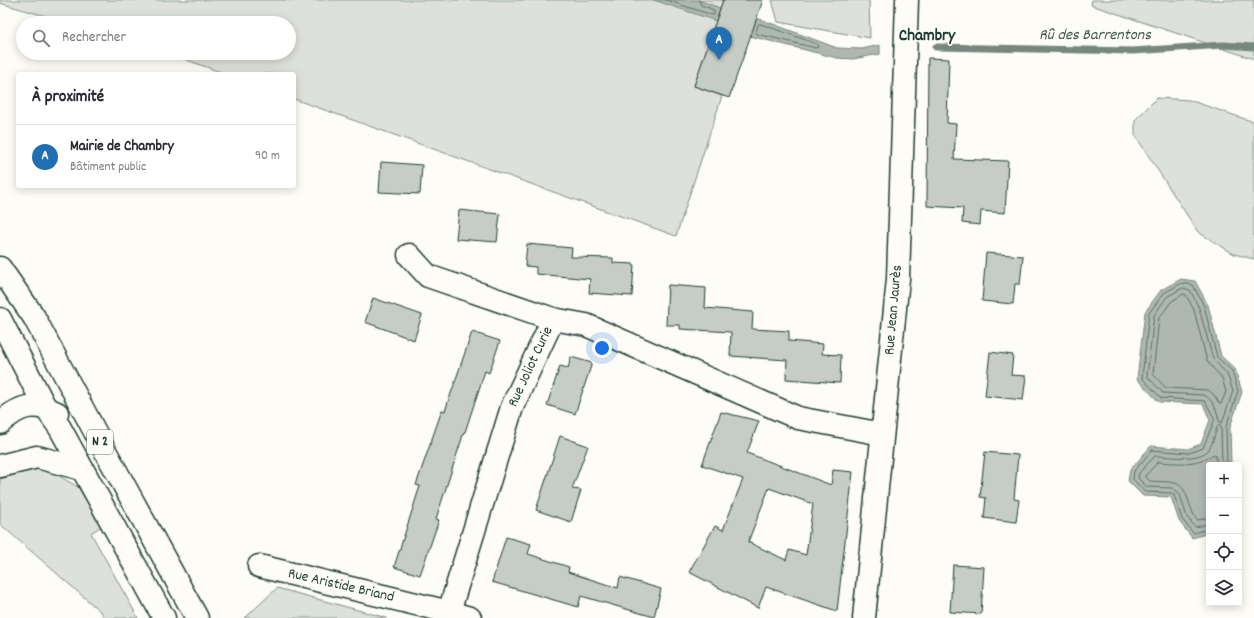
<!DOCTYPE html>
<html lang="fr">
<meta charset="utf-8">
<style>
body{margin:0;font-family:Dekko,sans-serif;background:#f7f7f7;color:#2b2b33}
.controls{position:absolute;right:12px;bottom:12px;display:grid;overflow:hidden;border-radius:4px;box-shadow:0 2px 10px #0003}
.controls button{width:36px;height:36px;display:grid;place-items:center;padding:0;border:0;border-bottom:1px solid #e1e1e2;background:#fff;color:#2b2b33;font:20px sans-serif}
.you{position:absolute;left:602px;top:348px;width:14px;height:14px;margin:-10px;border:3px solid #fff;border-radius:50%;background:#1a73e8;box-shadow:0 0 0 6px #1a73e833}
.badge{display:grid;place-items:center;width:26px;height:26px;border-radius:50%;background:#1f6fb2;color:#fff;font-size:13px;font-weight:700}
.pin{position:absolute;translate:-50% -33px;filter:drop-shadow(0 1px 2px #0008)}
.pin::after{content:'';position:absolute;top:21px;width:14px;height:12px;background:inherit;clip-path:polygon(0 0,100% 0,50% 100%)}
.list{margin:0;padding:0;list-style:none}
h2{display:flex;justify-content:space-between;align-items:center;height:52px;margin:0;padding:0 16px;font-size:17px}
h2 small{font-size:13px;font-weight:400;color:#7c7c81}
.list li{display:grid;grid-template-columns:26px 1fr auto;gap:12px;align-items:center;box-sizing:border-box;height:64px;padding:0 16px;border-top:1px solid #e1e1e2}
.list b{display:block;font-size:15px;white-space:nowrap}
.list p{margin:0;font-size:13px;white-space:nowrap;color:#7c7c81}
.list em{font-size:13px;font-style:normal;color:#7c7c81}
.icon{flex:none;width:22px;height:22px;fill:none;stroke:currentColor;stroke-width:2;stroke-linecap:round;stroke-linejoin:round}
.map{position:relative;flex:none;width:1254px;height:618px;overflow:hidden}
.search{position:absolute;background:#fff;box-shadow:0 2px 10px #0003;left:16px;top:16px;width:280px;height:44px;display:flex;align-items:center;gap:10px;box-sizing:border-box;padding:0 14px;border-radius:22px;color:#7c7c81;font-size:15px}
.panel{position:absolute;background:#fff;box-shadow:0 2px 10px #0003;left:16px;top:72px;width:280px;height:116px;border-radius:4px}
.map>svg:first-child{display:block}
</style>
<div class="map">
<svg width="1254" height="618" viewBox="0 0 1254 618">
<rect width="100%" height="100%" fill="#fdfcf7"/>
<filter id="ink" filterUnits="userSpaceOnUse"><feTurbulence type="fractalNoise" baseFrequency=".025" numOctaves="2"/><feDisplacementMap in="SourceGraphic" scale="8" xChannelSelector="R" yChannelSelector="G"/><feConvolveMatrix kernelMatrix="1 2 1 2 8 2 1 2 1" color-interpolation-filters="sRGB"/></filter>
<g filter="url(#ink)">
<!-- green -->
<g fill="#dde0db" stroke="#7e8e88">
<polygon points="0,0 723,0 694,86 722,96 676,236 294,99 294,74 226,74 167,53 289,53 289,23 69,23 0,3"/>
<polygon points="772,0 869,0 870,38 778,22"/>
<polygon points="1092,0 1254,0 1254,59 1091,5"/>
<polygon points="1157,98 1189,100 1254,122 1254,259 1234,254 1198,232 1135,135 1135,120"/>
<polygon points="42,466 78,487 103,525 91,533 138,618 105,618 101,612 0,524 0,479"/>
<polygon points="277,588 387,618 245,618"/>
</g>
<!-- water -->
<g fill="#aeb8b1" stroke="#75877f">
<polygon points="654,0 698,0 720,8 716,21"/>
<polygon points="757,18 837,48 862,49 880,45 880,54 853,59 837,58 750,36"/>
<polygon points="1181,279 1195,281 1208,305 1221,356 1235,369 1242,392 1230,427 1231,465 1209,465 1209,533 1192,538 1179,521 1171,497 1143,496 1128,481 1130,470 1151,446 1188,449 1201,444 1210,420 1203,404 1159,402 1137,379 1145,312 1161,290"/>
</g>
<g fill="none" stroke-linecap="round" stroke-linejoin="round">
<!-- shore -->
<g stroke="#586e66" stroke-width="1">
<polyline points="666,0 712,15 714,15 714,10 701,5 699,0"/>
<polygon points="761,24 817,44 818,47 816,48 757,34 756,32 758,25"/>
<path d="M1183,288L1190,290L1199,308L1213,359L1227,374L1233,391L1222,423L1219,421C1218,412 1212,397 1203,395L1163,393L1147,376L1154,315L1167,297Z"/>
<polygon points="1184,294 1186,295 1194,310 1207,361 1222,378 1226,392 1221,404 1219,403 1214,395 1208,390 1166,388 1153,374 1159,318 1171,302"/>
<path d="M1209,518L1197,520C1188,509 1189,487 1175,483C1167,481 1158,482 1150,481L1145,476L1158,462C1180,463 1194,466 1214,454L1216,455V465"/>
<path d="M1209,524L1195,527L1187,517L1180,495L1177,491L1172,488L1147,487L1138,478L1139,473L1155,456C1168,456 1200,462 1209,449C1213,443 1215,433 1218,425L1219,424L1221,426L1222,465"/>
<polyline points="1209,529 1193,533 1182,519 1174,495 1171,493 1145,492 1133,479 1134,471 1152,450 1189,453 1203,448 1214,421 1214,418 1205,401 1161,398 1142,378 1149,313 1164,293 1182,283 1193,285 1204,306 1217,357 1232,371 1238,391 1226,427 1227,465"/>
</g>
<!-- stream -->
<polyline stroke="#75877f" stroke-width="7" points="936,47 1133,51 1223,45 1254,47"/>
</g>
<!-- building -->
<g fill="#c6cdc7" stroke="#1f3d34" fill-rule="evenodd">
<polygon points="723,0 763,0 729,98 694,86"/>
<polygon points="928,58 949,59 947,123 956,124 954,159 1008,161 1005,213 981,211 980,225 962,223 963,208 927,206"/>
<polygon points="381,162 422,165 420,194 379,192"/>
<polygon points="459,210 500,214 497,242 456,239"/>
<polygon points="527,244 572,248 571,257 613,258 613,263 634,264 632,296 589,293 590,279 536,274 536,267 525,266"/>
<polygon points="986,253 1023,256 1020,284 1015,284 1013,304 982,301"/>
<polygon points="668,285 706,288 705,308 753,312 752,329 789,331 789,341 823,344 822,354 841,355 840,383 786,379 787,360 730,356 731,332 680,329 680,325 666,325"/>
<polygon points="373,298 422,315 414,340 365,322"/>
<polygon points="472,332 500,341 489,373 485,371 465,432 464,432 436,519 439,520 420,575 394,567 420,486 416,485 442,410 445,411"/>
<polygon points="990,352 1013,355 1011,375 1026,376 1023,400 985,396"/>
<polygon points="571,357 592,363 575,414 547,405 560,366 568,368"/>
<path d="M721,412L759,421L747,453L831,485L833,470L853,472L837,611L766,587L758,608L689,572L715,526L723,530L743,479L702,465ZM769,488L813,504L806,555L789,550L786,560L748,542Z"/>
<polygon points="560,436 588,446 572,489 581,490 571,522 536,510"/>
<polygon points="985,452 1018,455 1014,499 1019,500 1016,522 984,518 986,498 980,497"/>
<polygon points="506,537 531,544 528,554 569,567 568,572 618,588 620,577 661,589 654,617 581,596 578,607 492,582"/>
<polygon points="953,565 984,567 981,614 950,612"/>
</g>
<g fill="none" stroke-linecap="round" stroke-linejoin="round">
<defs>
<g id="minor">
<polyline points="409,255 428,276 553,319"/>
<polyline points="259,566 449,612 470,618"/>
<polyline points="449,612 512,407 553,319 586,325 798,418 882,434"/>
</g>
<g id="major">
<polyline points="0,268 34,317 103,447 197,618"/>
<polyline points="0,319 45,407 60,428 164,618"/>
<path d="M0,423C19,406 33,401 57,413"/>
<polyline points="0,466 37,457 82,469"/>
<polyline points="864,618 898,279 907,0"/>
</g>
</defs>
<!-- minor casing -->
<use href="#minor" stroke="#1f3d34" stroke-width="25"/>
<!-- major casing -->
<use href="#major" stroke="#1f3d34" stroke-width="25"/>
<!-- minor -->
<use href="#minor" stroke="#fdfcf7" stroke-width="22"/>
<!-- major -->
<use href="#major" stroke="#fdfcf7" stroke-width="22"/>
</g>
</g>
<g text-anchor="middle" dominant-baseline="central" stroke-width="3.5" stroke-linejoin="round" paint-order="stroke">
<!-- shield labels -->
<rect fill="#fdfcf7" stroke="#62766e" stroke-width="1" x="87" y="430" width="26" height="24" rx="3"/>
<g font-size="14" font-weight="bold" fill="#1f3d34">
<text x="100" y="442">N 2</text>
</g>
<!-- street labels -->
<g font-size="15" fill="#1f3d34" stroke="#fdfcf7">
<text transform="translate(894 310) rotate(-85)">Rue Jean Jaurès</text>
<text transform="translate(531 367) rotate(-65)">Rue Joliot Curie</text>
<text transform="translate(341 586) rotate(13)">Rue Aristide Briand</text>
</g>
<!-- water labels -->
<g font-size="16" font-style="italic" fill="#435c53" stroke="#fdfcf7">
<text x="1095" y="35">Rû des Barrentons</text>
</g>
<!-- quarter labels -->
<g font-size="17" font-weight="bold" fill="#1f3d34" stroke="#fdfcf7">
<text x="927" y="37">Chambry</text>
</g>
</g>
</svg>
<div class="controls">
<button>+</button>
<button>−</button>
<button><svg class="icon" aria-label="locate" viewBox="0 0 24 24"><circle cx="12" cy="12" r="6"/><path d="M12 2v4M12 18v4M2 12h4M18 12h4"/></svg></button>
<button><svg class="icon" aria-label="layers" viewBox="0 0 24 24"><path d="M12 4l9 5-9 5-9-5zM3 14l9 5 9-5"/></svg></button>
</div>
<div class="you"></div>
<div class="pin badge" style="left:719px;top:60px">A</div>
<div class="search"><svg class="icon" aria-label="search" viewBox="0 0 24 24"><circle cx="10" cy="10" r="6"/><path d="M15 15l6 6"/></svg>Rechercher</div>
<section class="panel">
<h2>À proximité<small></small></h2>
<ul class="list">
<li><span class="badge">A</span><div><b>Mairie de Chambry</b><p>Bâtiment public</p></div><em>90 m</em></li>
</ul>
</section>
</div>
